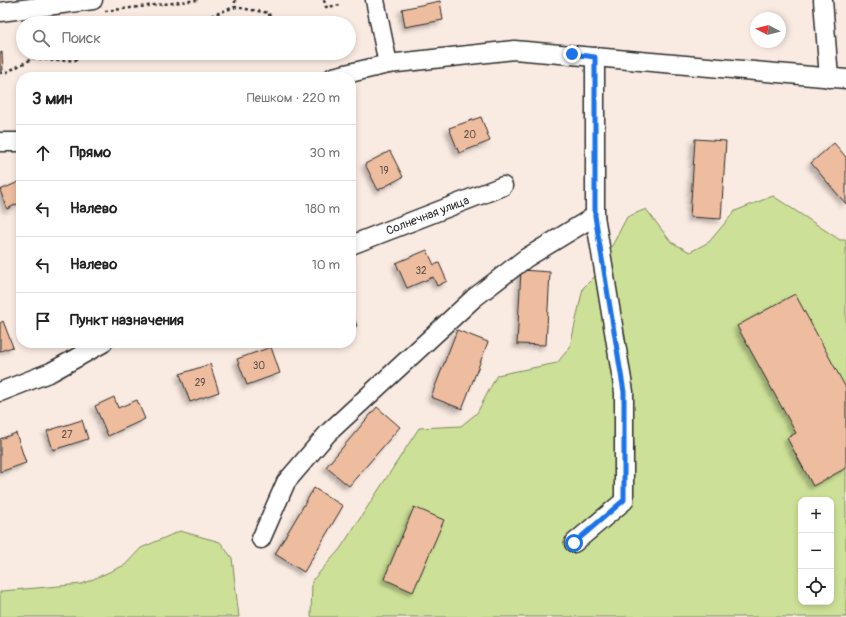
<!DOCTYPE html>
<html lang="ru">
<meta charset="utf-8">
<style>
body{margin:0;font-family:Pangolin,sans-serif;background:#f6f6f6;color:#222}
.controls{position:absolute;right:12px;bottom:12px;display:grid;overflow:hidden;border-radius:8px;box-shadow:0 2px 6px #0003}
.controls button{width:36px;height:36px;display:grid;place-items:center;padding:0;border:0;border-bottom:1px solid #e0e0e0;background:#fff;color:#222;font:20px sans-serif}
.compass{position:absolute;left:750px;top:12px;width:36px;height:36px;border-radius:50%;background:#fff;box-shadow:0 2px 6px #0003;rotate:277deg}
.stop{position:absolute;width:12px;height:12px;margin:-9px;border:3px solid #1a73e8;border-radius:50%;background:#fff}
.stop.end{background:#1a73e8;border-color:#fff;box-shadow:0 1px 4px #0008}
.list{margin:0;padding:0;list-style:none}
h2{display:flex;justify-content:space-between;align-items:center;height:52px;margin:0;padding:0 16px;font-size:17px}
h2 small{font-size:13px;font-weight:400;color:#767676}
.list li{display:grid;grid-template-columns:26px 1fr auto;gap:12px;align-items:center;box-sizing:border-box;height:56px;padding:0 16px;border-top:1px solid #e0e0e0}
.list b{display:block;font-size:15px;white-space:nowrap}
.list em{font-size:13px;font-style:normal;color:#767676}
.icon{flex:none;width:22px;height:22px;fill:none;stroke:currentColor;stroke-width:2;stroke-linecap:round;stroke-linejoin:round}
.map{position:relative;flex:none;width:846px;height:617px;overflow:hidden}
.search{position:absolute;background:#fff;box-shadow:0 2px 6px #0003;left:16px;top:16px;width:340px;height:44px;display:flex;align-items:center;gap:10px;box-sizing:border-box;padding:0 14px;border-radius:22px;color:#767676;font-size:15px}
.panel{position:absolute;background:#fff;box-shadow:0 2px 6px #0003;left:16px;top:72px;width:340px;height:276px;border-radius:16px}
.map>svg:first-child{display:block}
</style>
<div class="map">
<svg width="846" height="617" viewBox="0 0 846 617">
<defs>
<filter id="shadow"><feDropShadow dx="-3.5" dy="3.5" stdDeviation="2" flood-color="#0004"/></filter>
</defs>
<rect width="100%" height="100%" fill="#faebe2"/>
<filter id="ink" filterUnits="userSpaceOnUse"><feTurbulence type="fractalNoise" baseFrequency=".025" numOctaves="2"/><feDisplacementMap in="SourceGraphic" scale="8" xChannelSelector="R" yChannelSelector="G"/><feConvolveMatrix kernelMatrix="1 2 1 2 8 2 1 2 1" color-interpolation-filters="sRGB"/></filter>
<g filter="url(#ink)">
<!-- green -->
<g fill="#cce197" stroke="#7c8661" fill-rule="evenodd">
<path d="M773,196L840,240H846V617H311L312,581L340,549L419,428L461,426L477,413L497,375L557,363L570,347L583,288L598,273L627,217L646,209L671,242L690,252L709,242L735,211ZM801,500H831V602H801Z"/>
<polygon points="180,531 220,542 232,558 239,617 0,617 0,592 2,591 82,584 125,565 141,548"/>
</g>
<!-- building -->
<g fill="#eebd9f" stroke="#2b2b2b" filter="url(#shadow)">
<polygon points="440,1 443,20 405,27 402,9"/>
<polygon points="2,52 3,70 0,71 0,53"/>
<polygon points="481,117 490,141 459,153 449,128"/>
<polygon points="695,139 726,141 721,219 690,217"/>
<polygon points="834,143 846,157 846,204 811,163"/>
<polygon points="390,151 403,177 378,190 365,164"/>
<polygon points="21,181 21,202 7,209 0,190"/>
<polygon points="427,250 434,265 439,263 447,281 437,286 433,277 407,288 396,263"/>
<polygon points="521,270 550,272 546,345 517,344"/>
<polygon points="795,294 846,388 846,468 813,486 787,438 796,433 737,326"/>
<polygon points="351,309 357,326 351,328"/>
<polygon points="3,321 13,347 0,351 0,323"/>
<polygon points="457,330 488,342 462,409 431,397"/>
<polygon points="271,347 280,373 247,385 237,359"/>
<polygon points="210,364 219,392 190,402 180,374"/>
<polygon points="114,397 118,408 137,400 145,419 108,436 95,406"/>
<polygon points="377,407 400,427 349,486 326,467"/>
<polygon points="82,420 88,439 53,450 47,431"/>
<polygon points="16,433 26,463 0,472 0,439"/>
<polygon points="314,488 343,506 304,572 275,554"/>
<polygon points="414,507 444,520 413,592 384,579"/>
</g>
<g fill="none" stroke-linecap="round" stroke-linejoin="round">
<defs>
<g id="minor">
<polyline points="375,0 388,64"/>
<polyline points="823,0 829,78"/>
<polyline points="0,12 93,0"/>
<polyline points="333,77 388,64 514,50 846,79"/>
<polyline points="0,142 21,142"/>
<path id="s1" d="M351,245L503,186"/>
<polyline points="0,392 51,372 103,343"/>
<polyline points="261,539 286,482 328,433 474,298 526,258 595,216"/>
<polyline points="574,543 624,501 624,392 595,216 595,57"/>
</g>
</defs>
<!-- minor casing -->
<use href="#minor" stroke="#2b2b2b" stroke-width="21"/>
<!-- path -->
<g stroke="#2b2b2b" stroke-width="2.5" stroke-dasharray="3 3" stroke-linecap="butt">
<polyline points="235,0 235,7 269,13 270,19 265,23"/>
<polyline points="324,0 326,7 341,5"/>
<polyline points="105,11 198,0"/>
<polyline points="140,23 162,20 174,23"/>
<polyline points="202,23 207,17 235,7"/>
<polyline points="0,73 7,72 34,58 55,61 75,60 94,53"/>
</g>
<!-- minor -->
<use href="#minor" stroke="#fff" stroke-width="18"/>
</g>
</g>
<g fill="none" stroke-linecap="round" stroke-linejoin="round" filter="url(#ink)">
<!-- route -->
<polyline stroke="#1a73e8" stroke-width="5" points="572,54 595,57 595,216 624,392 624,500 574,543"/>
</g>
<g text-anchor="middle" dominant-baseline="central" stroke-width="3" stroke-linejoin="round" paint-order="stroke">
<!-- number labels -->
<g font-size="10" fill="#5c5048">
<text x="470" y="135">20</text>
<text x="384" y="171">19</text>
<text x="421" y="271">32</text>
<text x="259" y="366">30</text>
<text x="200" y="383">29</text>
<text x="67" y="435">27</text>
</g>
<!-- street labels -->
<g font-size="12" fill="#2b2b2b" stroke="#fff">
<text stroke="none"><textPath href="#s1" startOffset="82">Солнечная улица</textPath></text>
</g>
</g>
</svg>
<div class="controls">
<button>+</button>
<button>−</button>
<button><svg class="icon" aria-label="locate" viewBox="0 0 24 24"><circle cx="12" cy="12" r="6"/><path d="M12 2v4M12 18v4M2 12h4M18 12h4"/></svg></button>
</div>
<svg class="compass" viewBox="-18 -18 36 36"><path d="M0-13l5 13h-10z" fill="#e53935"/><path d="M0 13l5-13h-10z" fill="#767676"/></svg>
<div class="stop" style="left:574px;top:543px"></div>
<div class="stop end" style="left:572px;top:54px"></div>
<div class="search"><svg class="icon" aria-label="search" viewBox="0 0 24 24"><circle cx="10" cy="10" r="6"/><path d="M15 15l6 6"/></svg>Поиск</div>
<section class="panel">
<h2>3 мин<small>Пешком · 220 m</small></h2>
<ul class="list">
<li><svg class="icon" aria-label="ahead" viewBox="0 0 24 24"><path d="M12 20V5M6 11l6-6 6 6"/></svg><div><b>Прямо</b></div><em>30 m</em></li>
<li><svg class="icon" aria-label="left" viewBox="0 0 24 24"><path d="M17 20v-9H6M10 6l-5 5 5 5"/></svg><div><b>Налево</b></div><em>180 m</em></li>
<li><svg class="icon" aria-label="left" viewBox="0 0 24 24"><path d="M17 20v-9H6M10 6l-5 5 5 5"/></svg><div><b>Налево</b></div><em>10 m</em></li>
<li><svg class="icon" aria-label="arrive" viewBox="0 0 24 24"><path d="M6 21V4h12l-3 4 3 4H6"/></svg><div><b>Пункт назначения</b></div></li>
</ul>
</section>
</div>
